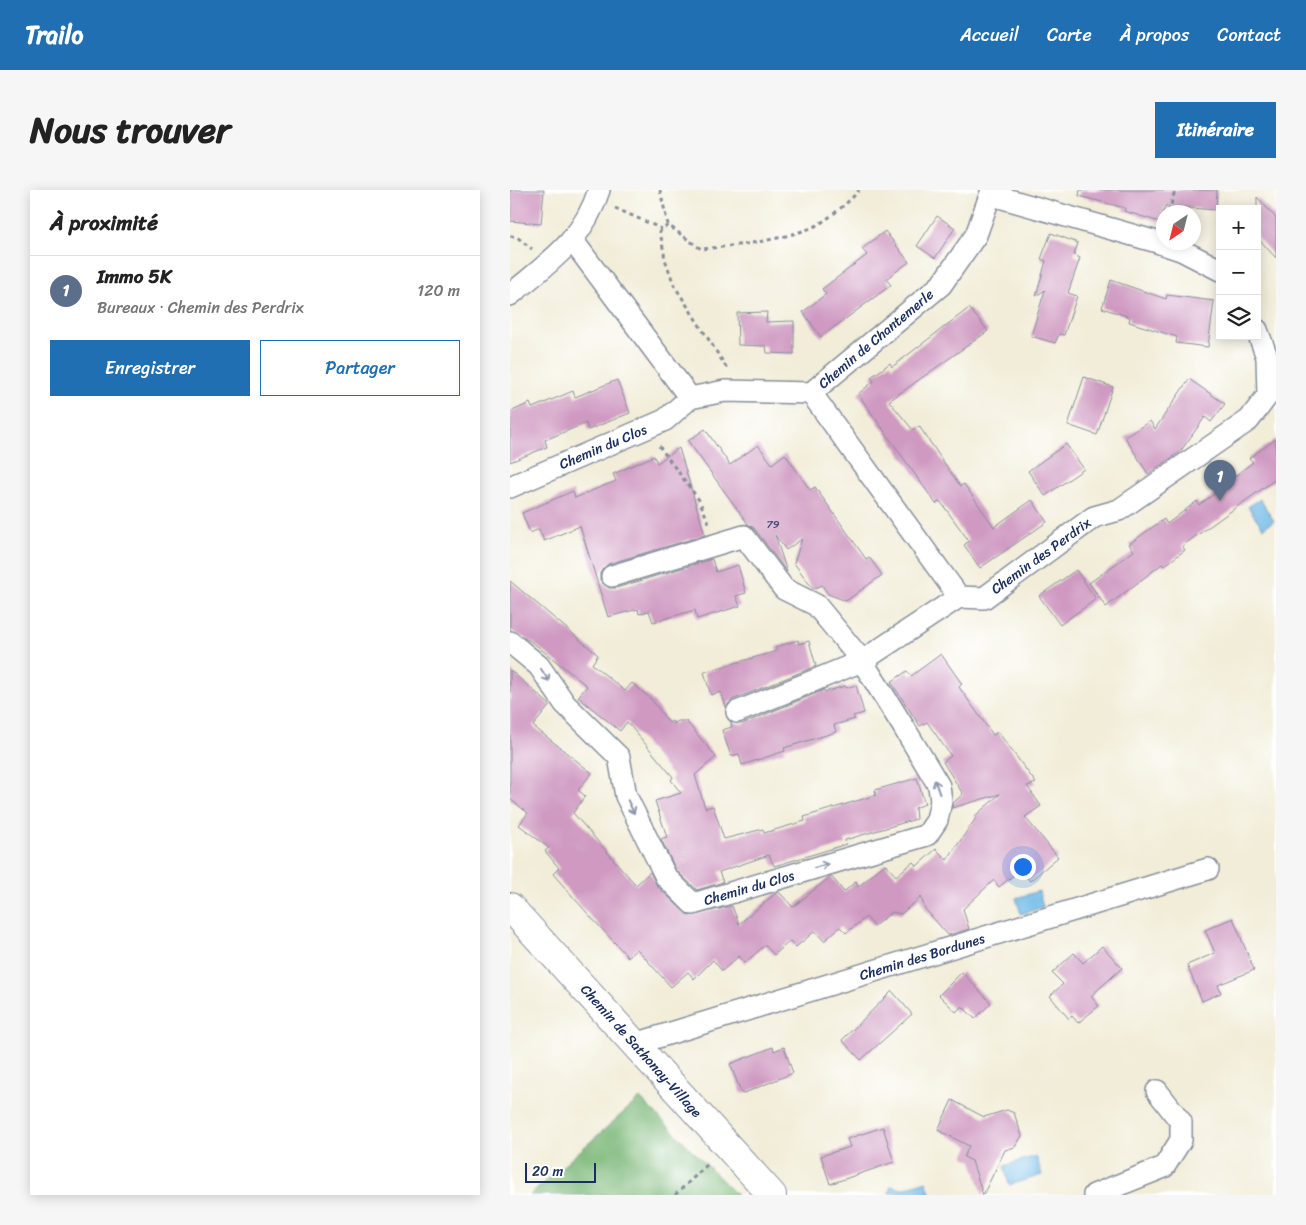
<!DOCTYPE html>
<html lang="fr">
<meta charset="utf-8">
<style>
body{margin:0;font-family:Sriracha,sans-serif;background:#f6f6f6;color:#222}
.controls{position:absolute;right:15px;top:15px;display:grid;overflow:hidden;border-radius:0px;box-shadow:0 2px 12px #0003}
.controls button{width:45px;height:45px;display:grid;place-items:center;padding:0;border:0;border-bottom:1px solid #e0e0e0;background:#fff;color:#222;font:25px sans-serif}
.compass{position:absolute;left:646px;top:15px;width:45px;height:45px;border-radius:50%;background:#fff;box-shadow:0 2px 12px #0003;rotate:215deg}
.scale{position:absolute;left:15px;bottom:12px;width:71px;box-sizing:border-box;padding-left:5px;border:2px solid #1b2f5e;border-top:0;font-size:14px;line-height:18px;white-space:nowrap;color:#1b2f5e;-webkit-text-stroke:4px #fff;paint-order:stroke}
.you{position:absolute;left:512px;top:676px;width:18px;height:18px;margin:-12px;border:4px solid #fff;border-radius:50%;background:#1a73e8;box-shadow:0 0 0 8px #1a73e833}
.badge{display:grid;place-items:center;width:32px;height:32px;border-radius:50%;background:#1f6fb2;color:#fff;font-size:16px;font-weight:700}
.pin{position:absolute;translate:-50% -41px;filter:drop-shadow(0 1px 2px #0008)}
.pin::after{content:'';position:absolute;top:26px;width:18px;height:15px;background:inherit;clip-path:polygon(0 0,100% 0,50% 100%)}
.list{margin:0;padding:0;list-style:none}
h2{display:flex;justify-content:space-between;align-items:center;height:65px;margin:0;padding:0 20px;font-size:21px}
h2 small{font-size:16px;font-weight:400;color:#767676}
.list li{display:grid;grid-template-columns:32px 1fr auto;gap:15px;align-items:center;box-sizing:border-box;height:70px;padding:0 20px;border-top:1px solid #e0e0e0}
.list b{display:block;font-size:19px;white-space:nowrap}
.list p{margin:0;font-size:16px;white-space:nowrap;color:#767676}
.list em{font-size:16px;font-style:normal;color:#767676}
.actions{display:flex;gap:10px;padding:15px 20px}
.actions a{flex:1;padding:11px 0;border:1px solid #1f6fb2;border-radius:0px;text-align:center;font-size:18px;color:#1f6fb2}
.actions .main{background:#1f6fb2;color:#fff}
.icon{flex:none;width:28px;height:28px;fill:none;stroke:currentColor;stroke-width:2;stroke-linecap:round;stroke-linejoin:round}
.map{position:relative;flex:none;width:766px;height:1005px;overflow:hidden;border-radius:0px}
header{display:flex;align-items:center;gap:30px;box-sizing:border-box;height:70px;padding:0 25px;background:#1f6fb2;color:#fff}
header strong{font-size:24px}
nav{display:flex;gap:28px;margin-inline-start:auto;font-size:18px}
.intro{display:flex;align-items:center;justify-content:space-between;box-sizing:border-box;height:120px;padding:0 30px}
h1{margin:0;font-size:35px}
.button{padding:12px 22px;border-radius:0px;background:#1f6fb2;color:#fff;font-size:18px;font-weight:700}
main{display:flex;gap:30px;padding:0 30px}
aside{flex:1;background:#fff;border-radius:0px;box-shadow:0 2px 12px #0003}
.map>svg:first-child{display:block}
</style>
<header>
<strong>Trailo</strong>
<nav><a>Accueil</a><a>Carte</a><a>À propos</a><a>Contact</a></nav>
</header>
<div class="intro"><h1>Nous trouver</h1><a class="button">Itinéraire</a></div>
<main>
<aside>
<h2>À proximité<small></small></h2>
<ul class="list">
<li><span class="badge" style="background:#5c6f8a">1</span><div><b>Immo 5K</b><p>Bureaux · Chemin des Perdrix</p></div><em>120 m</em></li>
</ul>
<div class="actions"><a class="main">Enregistrer</a><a>Partager</a></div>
</aside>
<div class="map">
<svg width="766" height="1005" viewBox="0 0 766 1005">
<rect width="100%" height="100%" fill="#fff"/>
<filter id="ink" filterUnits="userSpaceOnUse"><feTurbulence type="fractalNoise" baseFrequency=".02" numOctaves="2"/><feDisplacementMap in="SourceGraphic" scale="10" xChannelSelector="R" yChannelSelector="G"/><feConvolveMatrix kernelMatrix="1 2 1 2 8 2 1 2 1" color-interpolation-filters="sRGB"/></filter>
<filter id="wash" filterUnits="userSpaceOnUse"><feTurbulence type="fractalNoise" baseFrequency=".0096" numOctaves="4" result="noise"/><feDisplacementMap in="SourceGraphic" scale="20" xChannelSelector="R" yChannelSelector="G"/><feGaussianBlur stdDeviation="1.12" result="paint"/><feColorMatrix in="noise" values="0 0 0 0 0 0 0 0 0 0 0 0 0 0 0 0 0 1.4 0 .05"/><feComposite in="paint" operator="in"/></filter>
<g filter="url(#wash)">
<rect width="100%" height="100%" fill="#f2edd8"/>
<!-- forest -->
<polygon fill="#7ab777" stroke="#4a736a" points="130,908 227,1005 20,1005"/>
<!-- water -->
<g fill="#6ebae7" stroke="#4474a2">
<polygon points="750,309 764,331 753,338 738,317"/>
<polygon points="529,701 533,717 511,724 506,708"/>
<polygon points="526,966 532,985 499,995 494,976"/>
<polygon points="416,991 421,1005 379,1003 381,996 392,999"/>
</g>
<g id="blocks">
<!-- building -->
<g fill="#cf99c1">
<polygon points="0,0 34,0 31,34 0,31"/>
<polygon points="570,0 707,0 706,20 655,16 650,32 614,21 615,18 569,6"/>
<polygon points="747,7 766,28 766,68 747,47"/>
<polygon points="427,26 445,38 425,68 407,56"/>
<polygon points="375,41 399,72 376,89 381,95 311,147 293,122 316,104 312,99 357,65 352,59"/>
<polygon points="541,43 568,53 564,65 570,68 558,103 567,106 554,145 549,144 545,153 521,146 535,100 526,106 536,71 531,69"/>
<polygon points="601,90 656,109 657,105 704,111 698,157 666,153 667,147 619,132 620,127 592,118"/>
<polygon points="459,118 478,141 379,211 403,240 409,236 450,296 454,294 484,337 522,310 537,332 470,378 454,355 459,351 430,311 426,314 348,204 364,191 361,187 371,180 380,173 382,177"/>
<polygon points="257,122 256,132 284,131 284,164 257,163 256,156 228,155 227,123"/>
<polygon points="574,187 603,197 587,245 558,235"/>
<polygon points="679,189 715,214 701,232 695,227 670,262 638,284 615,247 640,231 645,239"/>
<polygon points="107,190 120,223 78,240 76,233 35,250 37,257 0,272 0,222 20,213 22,218 63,201 65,207"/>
<polygon points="195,239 220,275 248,255 262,274 275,264 300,300 305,297 356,369 359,367 372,385 336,411 318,404 312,395 303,399 284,373 292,349 276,360 265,345 277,382 244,338 238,334 178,251"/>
<polygon points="766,249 766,289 672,356 675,360 654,376 652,374 596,417 579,393 624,361 619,354 654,329 657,334 687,311 689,315 721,292 720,290 743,272 739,268"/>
<polygon points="556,254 574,279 535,306 518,281"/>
<polygon points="169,258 195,345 98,374 90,383 90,390 99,398 106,398 202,369 206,382 228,375 236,403 226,406 230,416 187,429 185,420 143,432 139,421 129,424 128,419 98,427 70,336 34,351 29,339 20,343 12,323 63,301 65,308 86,299 106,291 103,284 144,266 147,273"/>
<polygon points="566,380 586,409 550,435 529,406"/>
<polygon points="0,391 88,465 82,474 115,501 122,493 141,509 159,533 162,531 164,534 168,531 176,531 206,567 185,585 195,618 203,616 214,649 253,639 254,643 295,631 294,627 366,605 365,600 407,588 415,614 405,618 406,629 335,650 336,654 321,659 264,676 259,665 209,682 213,692 187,700 166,680 151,649 157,647 145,611 171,603 161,590 163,587 117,532 110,541 68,507 77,496 22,452 0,440"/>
<polygon points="288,450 289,454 299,451 306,476 222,510 216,517 211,502 201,505 194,482 267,461 266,457"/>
<polygon points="431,464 452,494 449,497 483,545 488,542 526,593 517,596 531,616 515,627 548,667 520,691 510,680 489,697 484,690 453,719 459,739 438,745 415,719 411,707 391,724 382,722 364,736 356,727 336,743 330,737 314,751 305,741 286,757 280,751 264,765 255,755 235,773 229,766 212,781 203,770 184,789 178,782 161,797 127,759 118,767 79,725 43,684 49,678 35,661 39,658 9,635 18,623 0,609 0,480 40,515 23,536 82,583 68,600 75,606 63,623 126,695 140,682 147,696 179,726 222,716 229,734 266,703 269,702 283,717 321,686 334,702 346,691 348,697 375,674 386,686 403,672 407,676 426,659 437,670 466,628 465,626 490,604 442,618 443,613 453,604 433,572 441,566 417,532 410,536 381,492 397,481 401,486"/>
<polygon points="346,495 354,523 343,526 345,529 324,535 326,542 274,558 275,561 232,575 229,564 221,566 212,540 222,537 221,532 232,534 314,500 315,502 335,496 336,498"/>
<polygon points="723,728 744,780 708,795 711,803 692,811 677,775 705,763 695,740"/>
<polygon points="592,756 612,778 581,806 589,816 568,833 562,826 559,829 540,806 553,794 542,783 564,763 573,773"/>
<polygon points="452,782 481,813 465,829 452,816 446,822 429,805"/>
<polygon points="382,801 402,824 351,870 332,850"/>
<polygon points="263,857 264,861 274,857 283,883 232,904 220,874"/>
<polygon points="442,910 474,927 497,920 504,923 512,946 505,957 495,960 473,1005 462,971 454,967 459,956 428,940"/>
<polygon points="373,937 384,972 320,994 311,966 340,957 337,949"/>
</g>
</g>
</g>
<g filter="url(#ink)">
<use href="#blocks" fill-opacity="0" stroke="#868e9b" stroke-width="1"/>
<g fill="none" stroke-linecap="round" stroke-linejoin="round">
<defs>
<g id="minor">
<polyline points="482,5 647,52 671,60 710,80"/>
<polyline points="63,51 180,208 215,201 301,203 431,95 466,45 482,0"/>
<path d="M0,105C39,72 73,51 89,0"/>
<polyline points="301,203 449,407 474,408 584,327 609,320 739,230 758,205 757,167 747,140"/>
<polyline points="0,297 155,230 180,208"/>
<polyline points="0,452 29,476 55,514 109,567 116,606 156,687 183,714 417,645 427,630 431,611 429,596 393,536 352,471 306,415 274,399 234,346 102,386"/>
<polyline points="227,522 352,471 449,407"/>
<polyline points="125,854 698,679"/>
<polyline points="584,1005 654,977 671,950 671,932 647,901"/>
</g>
<polyline id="tertiary" points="0,717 262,1005"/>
</defs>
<!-- minor casing -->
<use href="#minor" stroke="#868e9b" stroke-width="24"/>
<!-- tertiary casing -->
<use href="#tertiary" stroke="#868e9b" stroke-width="30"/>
<!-- path -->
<g stroke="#868e9b" stroke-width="3" stroke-dasharray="4 4" stroke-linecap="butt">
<path d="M150,0L158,35L191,59C226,56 267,51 301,38C314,33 341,11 349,0"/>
<polyline points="105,18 152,39"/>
<polyline points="659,22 665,0"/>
<polyline points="158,35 150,41 155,69 164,95 218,180"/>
<polyline points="0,46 7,47 22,59"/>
<polyline points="149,256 189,310 200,335"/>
<polyline points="165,1005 199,973"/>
</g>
<!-- minor -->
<use href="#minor" stroke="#fff" stroke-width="21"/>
<!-- tertiary -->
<use href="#tertiary" stroke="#fff" stroke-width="28"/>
</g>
<!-- one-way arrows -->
<defs><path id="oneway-shaft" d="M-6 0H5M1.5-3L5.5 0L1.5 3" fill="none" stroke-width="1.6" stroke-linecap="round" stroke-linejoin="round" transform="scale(1.25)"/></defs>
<g stroke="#8d97ae">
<use href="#oneway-shaft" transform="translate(35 485) rotate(57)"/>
<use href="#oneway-shaft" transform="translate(427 597) rotate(-109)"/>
<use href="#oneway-shaft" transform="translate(121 617) rotate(64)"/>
<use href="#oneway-shaft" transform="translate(311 676) rotate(-16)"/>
</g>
</g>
<g text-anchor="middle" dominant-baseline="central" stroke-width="4" stroke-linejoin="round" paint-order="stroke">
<!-- number labels -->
<g font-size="11" fill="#484a77">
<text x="263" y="334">79</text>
</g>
<!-- street labels -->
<g font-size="14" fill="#1b2f5e" stroke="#fff">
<text transform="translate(366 149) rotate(-40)">Chemin de Chantemerle</text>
<text transform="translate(93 257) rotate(-23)">Chemin du Clos</text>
<text transform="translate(531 366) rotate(-36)">Chemin des Perdrix</text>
<text transform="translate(239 698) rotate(-16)">Chemin du Clos</text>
<text transform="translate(412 767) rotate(-17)">Chemin des Bordunes</text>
<text transform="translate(131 861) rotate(48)">Chemin de Sathonay-Village</text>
</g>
</g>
</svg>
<div class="controls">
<button>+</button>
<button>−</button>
<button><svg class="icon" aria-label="layers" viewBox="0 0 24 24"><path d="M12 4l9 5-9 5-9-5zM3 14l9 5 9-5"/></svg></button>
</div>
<svg class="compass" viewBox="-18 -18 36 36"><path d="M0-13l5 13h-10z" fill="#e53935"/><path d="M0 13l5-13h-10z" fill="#767676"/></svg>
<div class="scale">20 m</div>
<div class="you"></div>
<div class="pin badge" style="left:710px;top:311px;background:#5c6f8a">1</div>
</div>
</main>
